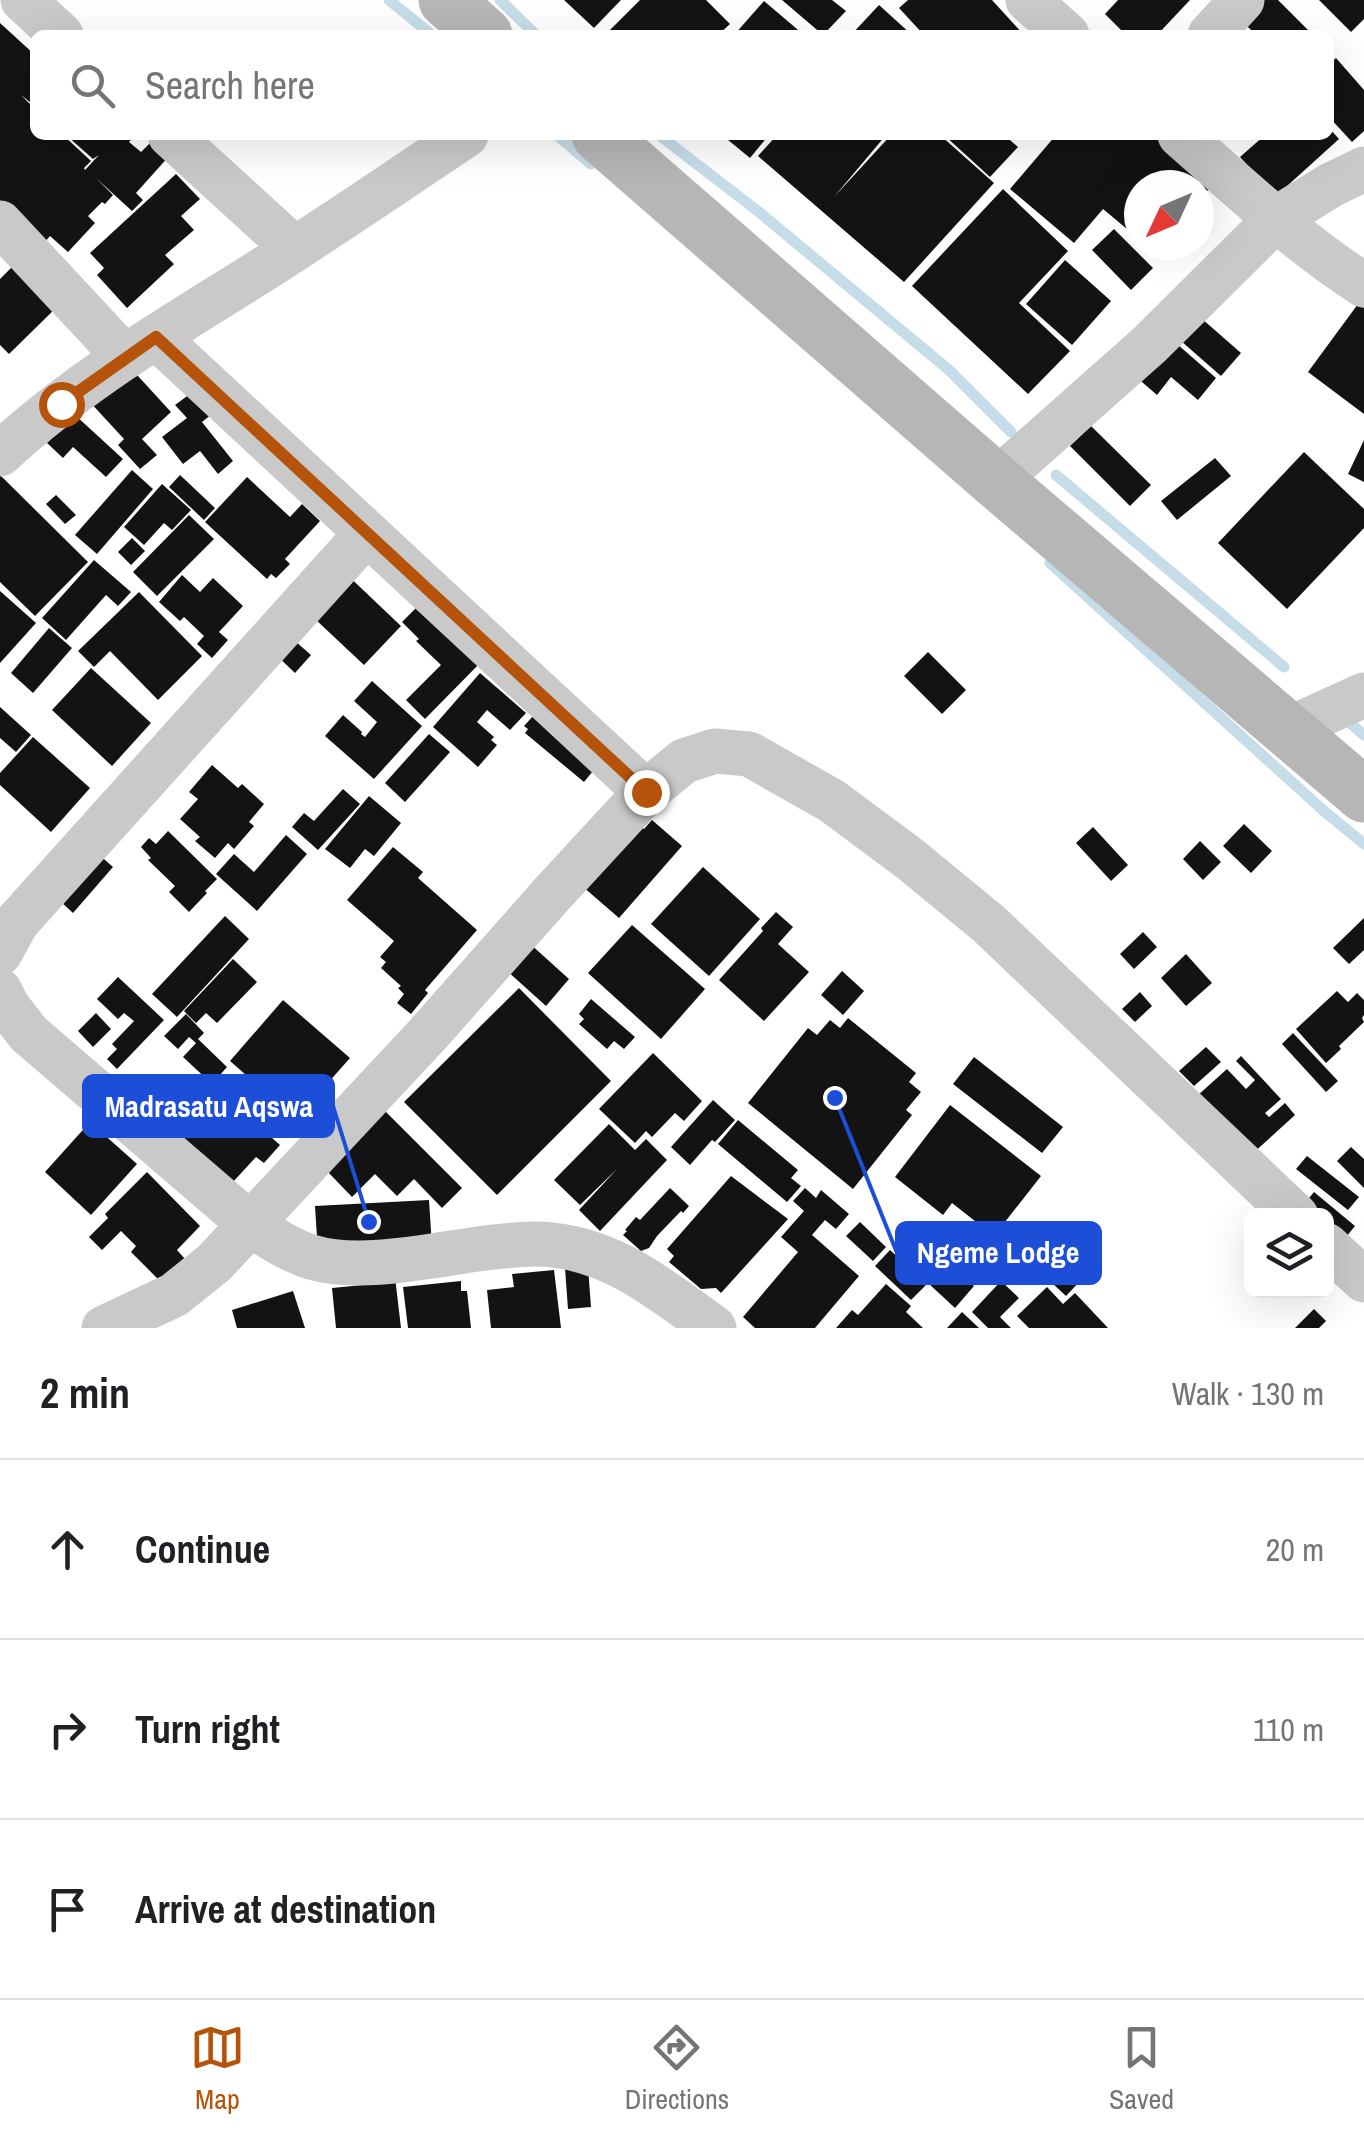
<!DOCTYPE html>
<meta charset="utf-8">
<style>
body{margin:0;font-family:"Archivo Narrow",sans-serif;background:#f6f6f6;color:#202124}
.controls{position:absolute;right:30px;bottom:30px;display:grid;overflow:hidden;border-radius:15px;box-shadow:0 10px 40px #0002}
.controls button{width:90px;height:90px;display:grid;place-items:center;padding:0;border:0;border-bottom:2px solid #e0e0e0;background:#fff;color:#202124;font:50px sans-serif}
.compass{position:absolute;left:1124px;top:170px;width:90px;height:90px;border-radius:50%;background:#fff;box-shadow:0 10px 40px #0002;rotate:226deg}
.stop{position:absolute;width:30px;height:30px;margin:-22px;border:8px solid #b45309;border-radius:50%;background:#fff}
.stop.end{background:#b45309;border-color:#fff;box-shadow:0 2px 10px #0008}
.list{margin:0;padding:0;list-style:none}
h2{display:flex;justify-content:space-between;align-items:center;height:130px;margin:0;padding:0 40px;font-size:42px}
h2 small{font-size:32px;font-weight:400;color:#757577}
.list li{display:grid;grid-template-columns:65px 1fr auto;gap:30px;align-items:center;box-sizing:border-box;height:180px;padding:0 40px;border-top:2px solid #e0e0e0}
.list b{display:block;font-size:38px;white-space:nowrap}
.list em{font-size:32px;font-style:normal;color:#757577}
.icon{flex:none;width:55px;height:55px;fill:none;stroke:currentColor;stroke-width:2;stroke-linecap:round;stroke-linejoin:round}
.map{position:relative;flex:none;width:1364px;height:1328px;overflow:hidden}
.search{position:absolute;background:#fff;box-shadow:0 10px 40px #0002;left:30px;right:30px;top:30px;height:110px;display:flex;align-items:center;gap:25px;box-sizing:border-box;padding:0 35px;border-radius:15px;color:#757577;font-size:38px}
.sheet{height:670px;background:#fff}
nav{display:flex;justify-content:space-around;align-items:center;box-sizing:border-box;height:140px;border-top:2px solid #e0e0e0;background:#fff;font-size:28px;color:#757577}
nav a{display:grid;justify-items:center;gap:5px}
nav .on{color:#b45309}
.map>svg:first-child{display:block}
</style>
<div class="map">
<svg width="1364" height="1328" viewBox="0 0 1364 1328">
<rect width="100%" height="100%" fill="#fff"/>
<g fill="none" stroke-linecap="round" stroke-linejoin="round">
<!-- stream -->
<g stroke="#c7dce9" stroke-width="11">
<polyline points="389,0 432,35"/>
<polyline points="500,0 536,35"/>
<polyline points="557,135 591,164"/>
<polyline points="659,135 759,212 949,370 1011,432"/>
<polyline points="1056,475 1284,667"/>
<polyline points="1050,563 1324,811 1364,844"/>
<polyline points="1350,723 1364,735"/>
</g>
</g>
<!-- building -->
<g fill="#131313">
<polygon points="564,0 621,0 594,28"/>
<polygon points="640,0 706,0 730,24 718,35 605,35"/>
<polygon points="782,0 832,0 846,11 823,35"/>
<polygon points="908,0 992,0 1024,35 924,35 899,8"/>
<polygon points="1118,0 1190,0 1157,35 1126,35 1105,14"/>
<polygon points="1260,0 1278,0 1313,35 1256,35 1240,19"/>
<polygon points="1319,0 1364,0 1364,19 1351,32"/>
<polygon points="764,1 804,35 734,35"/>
<polygon points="879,5 912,35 851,35"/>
<polygon points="0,23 35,55 35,106 21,95 35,109 35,135 63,135 91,161 84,168 85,170 99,155 93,159 66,135 135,135 129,142 141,152 153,140 170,155 136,193 143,200 132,211 96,178 113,195 105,204 102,202 88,216 95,223 68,252 50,236 44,243 0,202"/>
<polygon points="1336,58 1364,90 1364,131 1352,142 1329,117 1329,64"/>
<polygon points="1329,128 1339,139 1276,196 1240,157 1265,135 1329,135"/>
<polygon points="722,135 769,135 750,158"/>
<polygon points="777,135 886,135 834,197 891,135 940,135 994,183 904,282 758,156"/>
<polygon points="944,135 1004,135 1018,147 990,177"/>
<polygon points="1056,135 1161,135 1215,182 1199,200 1199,185 1139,185 1139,239 1103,209 1074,243 1010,189"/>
<polygon points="176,174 200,199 181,216 194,230 165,255 174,264 127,308 97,275 104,268 90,253"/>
<polygon points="1003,189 1068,251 1019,303 1070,351 1028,394 912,286"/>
<polygon points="1114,229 1153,268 1131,290 1092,250"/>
<polygon points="1065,260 1111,301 1072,345 1026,304"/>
<polygon points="18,261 60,304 9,354 0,345 0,279"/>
<polygon points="1358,304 1364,308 1364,414 1308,372"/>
<polygon points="1201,318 1241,353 1221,376 1181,341"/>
<polygon points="1169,337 1216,378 1198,400 1171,377 1157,395 1135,376"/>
<polygon points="127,364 171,412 142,439 157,455 140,469 118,445 124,439 88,400"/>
<polygon points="194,391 212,414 202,422 233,461 218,474 200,451 183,464 162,437 187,418 175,405"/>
<polygon points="74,414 123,459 106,477 73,447 63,458 47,443"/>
<polygon points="1091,426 1151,485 1130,506 1070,446"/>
<polygon points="1364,440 1364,482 1348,474"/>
<polygon points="1304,452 1364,509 1364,528 1287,609 1218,543"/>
<polygon points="1215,458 1231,476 1177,520 1161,501"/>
<polygon points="132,470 153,489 97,554 75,535"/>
<polygon points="0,475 88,562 35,616 0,582"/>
<polygon points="180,475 215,508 204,520 169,487"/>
<polygon points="247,477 290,517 302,504 320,521 285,559 290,564 276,578 271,574 267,579 205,522"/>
<polygon points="162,484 191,510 172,530 164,523 144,545 124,527"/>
<polygon points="56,495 76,515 65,524 46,504"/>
<polygon points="189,515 214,539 157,596 133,572"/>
<polygon points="132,538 145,551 131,565 118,552"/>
<polygon points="94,560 131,592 118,606 106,595 66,640 42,618"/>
<polygon points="340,568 401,626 364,665 315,619"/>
<polygon points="182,575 200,592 213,578 243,606 219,632 228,640 212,658 197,644 204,636 184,617 180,621 159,602"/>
<polygon points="0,591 36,623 0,663"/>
<polygon points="139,592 202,656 158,700 110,651 94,667 78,651"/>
<polygon points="421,603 481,662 425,719 406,700 441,665 416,641 419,639 402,622"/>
<polygon points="49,628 72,648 33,693 11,673"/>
<polygon points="287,634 311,655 295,673 272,651"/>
<polygon points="928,652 966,690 942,714 904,676"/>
<polygon points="91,668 151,723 112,766 52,710"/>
<polygon points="480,673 526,713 510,730 487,710 477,722 494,737 491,740 497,745 478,767 433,727"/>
<polygon points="372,681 422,726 374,779 325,736 343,715 362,732 361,734 365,737 377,722 354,701"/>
<polygon points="0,707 31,735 16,752 0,738"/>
<polygon points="534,715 597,766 584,782 525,733 528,729 524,726"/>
<polygon points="429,734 450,752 405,802 385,783"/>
<polygon points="33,737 90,788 51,832 0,785 0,773"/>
<polygon points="212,765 238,788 242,784 264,804 249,822 254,826 234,849 228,843 215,858 195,841 200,837 180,819 198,799 189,792"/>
<polygon points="343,789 360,804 318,850 292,827 304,813 314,821"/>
<polygon points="369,796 401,823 374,856 365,849 350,868 325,849"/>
<polygon points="630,816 644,829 652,820 682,846 619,918 574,879"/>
<polygon points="1244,824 1272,851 1251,873 1223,846"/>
<polygon points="1093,827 1128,865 1111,881 1076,843"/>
<polygon points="168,831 217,879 205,891 207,893 189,912 169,892 175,886 148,860 151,858 141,847 149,838 156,844"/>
<polygon points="286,835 307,854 257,911 216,874 234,854 254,872"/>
<polygon points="1200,841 1221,862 1203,880 1183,859"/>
<polygon points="88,845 113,867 73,913 48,890"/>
<polygon points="393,847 423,872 418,878 477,930 425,990 428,993 411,1014 397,1003 404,994 398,988 401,986 381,968 386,962 380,957 394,941 347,900"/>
<polygon points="703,867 760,919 709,976 651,924"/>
<polygon points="776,912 793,927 778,944 809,972 764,1021 719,980 763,931 761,928"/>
<polygon points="225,916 249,939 177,1017 152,994"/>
<polygon points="1364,918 1364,950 1349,964 1333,948"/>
<polygon points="632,925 705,989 661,1039 588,973"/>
<polygon points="1143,932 1157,947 1134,969 1120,954"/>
<polygon points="528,942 569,979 546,1006 505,969"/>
<polygon points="1186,954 1212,983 1186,1006 1161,978"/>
<polygon points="233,959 257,982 217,1023 206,1013 196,1023 184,1011"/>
<polygon points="842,971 864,991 843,1015 821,995"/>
<polygon points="118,977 164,1020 117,1069 107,1059 117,1049 112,1044 134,1021 124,1013 118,1019 97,999"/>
<polygon points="519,988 611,1081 497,1195 404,1102"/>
<polygon points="1337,991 1348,1002 1357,993 1364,1000 1364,1015 1362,1018 1364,1022 1339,1046 1341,1049 1326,1063 1296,1029"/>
<polygon points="1140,992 1152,1006 1135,1022 1122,1009"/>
<polygon points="591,999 635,1037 624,1049 614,1041 607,1049 579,1024 584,1019 579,1014"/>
<polygon points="283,1000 350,1058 296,1119 230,1061"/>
<polygon points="96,1013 111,1029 93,1047 78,1031"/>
<polygon points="186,1014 204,1033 198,1039 227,1067 212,1084 183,1057 196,1043 189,1037 178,1049 164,1036"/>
<polygon points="848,1018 916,1073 909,1082 921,1092 906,1110 912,1115 853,1189 748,1103 808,1028 817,1035 830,1020 840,1028"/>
<polygon points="1293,1033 1338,1081 1326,1092 1282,1044"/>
<polygon points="1206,1047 1221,1062 1194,1086 1179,1071"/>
<polygon points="653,1053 702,1101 684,1121 675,1113 652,1137 646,1131 635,1143 599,1109"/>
<polygon points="1241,1056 1281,1099 1265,1113 1269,1117 1285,1103 1295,1115 1251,1155 1197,1096 1227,1069 1246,1089 1255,1080 1236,1061"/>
<polygon points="974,1057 1063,1127 1042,1153 953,1084"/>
<polygon points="211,1084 280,1145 264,1163 256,1157 232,1183 172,1130"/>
<polygon points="713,1100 735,1120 715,1142 712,1140 690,1165 671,1147"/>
<polygon points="950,1105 1041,1176 994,1236 952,1203 943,1215 895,1177"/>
<polygon points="385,1111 462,1188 442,1208 414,1179 397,1196 375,1174 352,1197 326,1170"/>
<polygon points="738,1120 798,1170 791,1178 801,1186 787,1202 718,1144"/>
<polygon points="90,1122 137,1164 91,1215 45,1172"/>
<polygon points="609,1124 635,1150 646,1139 667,1160 600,1231 579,1210 617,1169 580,1205 554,1180"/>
<polygon points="1351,1147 1364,1159 1364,1188 1337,1161"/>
<polygon points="1307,1156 1359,1197 1348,1210 1296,1169"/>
<polygon points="147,1172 200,1226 177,1250 185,1259 161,1282 131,1252 136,1246 121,1231 102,1250 89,1237 108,1218 105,1214"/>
<polygon points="731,1176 788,1219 721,1293 716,1288 701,1289 669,1262 674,1256 667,1249"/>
<polygon points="670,1188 689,1206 683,1213 681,1211 657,1236 649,1248 641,1251 623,1235 627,1231 625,1230 636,1217 640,1220"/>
<polygon points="805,1188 816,1198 821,1190 849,1214 836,1229 825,1220 812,1235 859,1276 815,1328 755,1328 743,1317 798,1252 781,1237 804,1211 793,1201"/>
<polygon points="1314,1192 1355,1226 1342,1242 1326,1229 1326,1216 1310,1216 1301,1208"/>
<polygon points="429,1200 432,1246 318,1253 315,1206"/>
<polygon points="860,1222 886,1247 873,1261 846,1236"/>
<polygon points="1042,1239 1084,1277 1066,1296 1024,1257"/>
<polygon points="926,1242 974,1286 955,1308 928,1283 911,1300 875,1266 890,1250 906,1265"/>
<polygon points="588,1267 591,1307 568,1309 565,1268"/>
<polygon points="554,1270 561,1328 491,1328 487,1290 514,1287 512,1274"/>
<polygon points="395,1277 401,1328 336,1328 332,1288 383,1283"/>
<polygon points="461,1281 461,1291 467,1291 471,1328 408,1328 403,1287"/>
<polygon points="1001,1281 1019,1298 1000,1317 1011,1328 988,1328 972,1312"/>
<polygon points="886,1284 911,1306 906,1312 923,1328 836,1328 852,1310 858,1315"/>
<polygon points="1047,1287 1063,1304 1075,1293 1108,1328 1029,1328 1017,1316"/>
<polygon points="293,1291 305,1328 237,1328 232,1310"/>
<polygon points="1314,1309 1326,1321 1319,1328 1295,1328"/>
<polygon points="962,1312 979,1328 947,1328"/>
</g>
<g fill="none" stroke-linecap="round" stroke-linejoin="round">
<!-- street -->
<g stroke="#c9c9c9" stroke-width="45">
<polyline points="23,0 61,35"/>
<polyline points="1028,0 1067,35"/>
<polyline points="1210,35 1242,0"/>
<polyline points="170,135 295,249"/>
<path d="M1180,135C1239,187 1297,242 1364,285"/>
<polyline points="0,223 125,357"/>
<polyline points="156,337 646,792"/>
<path d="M0,454C76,383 168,329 256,274C327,229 396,182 466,135"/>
<polyline points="996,481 1149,345 1276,219 1331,185 1364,169"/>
<polyline points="1289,729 1364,695"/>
<polyline points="0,953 17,922 367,533"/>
<path d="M0,991L7,1006L29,1034L251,1225C270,1237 289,1250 311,1257C360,1272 433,1255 485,1248C506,1246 531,1242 553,1245C617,1252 664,1292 714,1328"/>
<polyline points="1326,1245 1364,1280"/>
<polyline points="104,1328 174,1295 214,1263 428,1034 551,895 646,792 684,761 715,751 749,754 832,801 910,859 989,924 1296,1216"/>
</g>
<!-- secondary -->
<g stroke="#b6b6b6" stroke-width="55">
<polyline points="446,0 485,35"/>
<polyline points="599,135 996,481 1364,795"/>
</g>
</g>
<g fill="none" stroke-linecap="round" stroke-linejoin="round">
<!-- route -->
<polyline stroke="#b45309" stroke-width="12" points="61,404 156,337 646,792"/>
</g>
<!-- callouts -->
<path fill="none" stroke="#1d4ed8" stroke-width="4" d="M369 1222L333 1106M835 1098L897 1253"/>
<g fill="#1d4ed8" stroke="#fff" stroke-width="4">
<circle cx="369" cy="1222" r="10"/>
<circle cx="835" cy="1098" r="10"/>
</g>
<g fill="#1d4ed8" stroke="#1d4ed8" stroke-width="4">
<rect x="84" y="1076" width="249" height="60" rx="10"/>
<rect x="897" y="1223" width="203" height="60" rx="10"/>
</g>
<g font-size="30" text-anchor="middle" font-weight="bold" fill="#fff">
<text x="209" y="1117">Madrasatu Aqswa</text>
<text x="998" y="1263">Ngeme Lodge</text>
</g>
</svg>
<div class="controls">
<button><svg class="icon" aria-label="layers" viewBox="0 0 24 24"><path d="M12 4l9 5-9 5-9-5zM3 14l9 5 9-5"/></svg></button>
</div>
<svg class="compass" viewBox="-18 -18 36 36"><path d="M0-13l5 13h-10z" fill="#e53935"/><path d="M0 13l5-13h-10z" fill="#757577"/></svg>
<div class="stop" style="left:61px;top:404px"></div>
<div class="stop end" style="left:646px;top:792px"></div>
<div class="search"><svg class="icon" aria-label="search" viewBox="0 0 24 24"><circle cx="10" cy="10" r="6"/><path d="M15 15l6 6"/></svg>Search here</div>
</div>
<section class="sheet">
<h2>2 min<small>Walk · 130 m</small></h2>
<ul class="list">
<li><svg class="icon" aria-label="ahead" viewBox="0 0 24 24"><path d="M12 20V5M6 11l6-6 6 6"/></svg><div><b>Continue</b></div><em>20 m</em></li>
<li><svg class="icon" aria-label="right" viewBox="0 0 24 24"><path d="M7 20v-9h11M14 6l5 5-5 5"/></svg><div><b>Turn right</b></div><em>110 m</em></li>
<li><svg class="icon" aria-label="arrive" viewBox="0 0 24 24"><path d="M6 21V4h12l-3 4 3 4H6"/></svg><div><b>Arrive at destination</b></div></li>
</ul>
</section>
<nav>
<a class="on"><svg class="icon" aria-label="map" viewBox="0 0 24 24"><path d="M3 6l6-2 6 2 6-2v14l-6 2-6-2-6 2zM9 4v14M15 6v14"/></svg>Map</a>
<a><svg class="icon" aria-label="directions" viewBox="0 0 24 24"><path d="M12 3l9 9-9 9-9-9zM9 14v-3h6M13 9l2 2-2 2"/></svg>Directions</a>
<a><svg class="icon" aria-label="saved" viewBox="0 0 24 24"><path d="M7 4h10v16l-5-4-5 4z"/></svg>Saved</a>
</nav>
